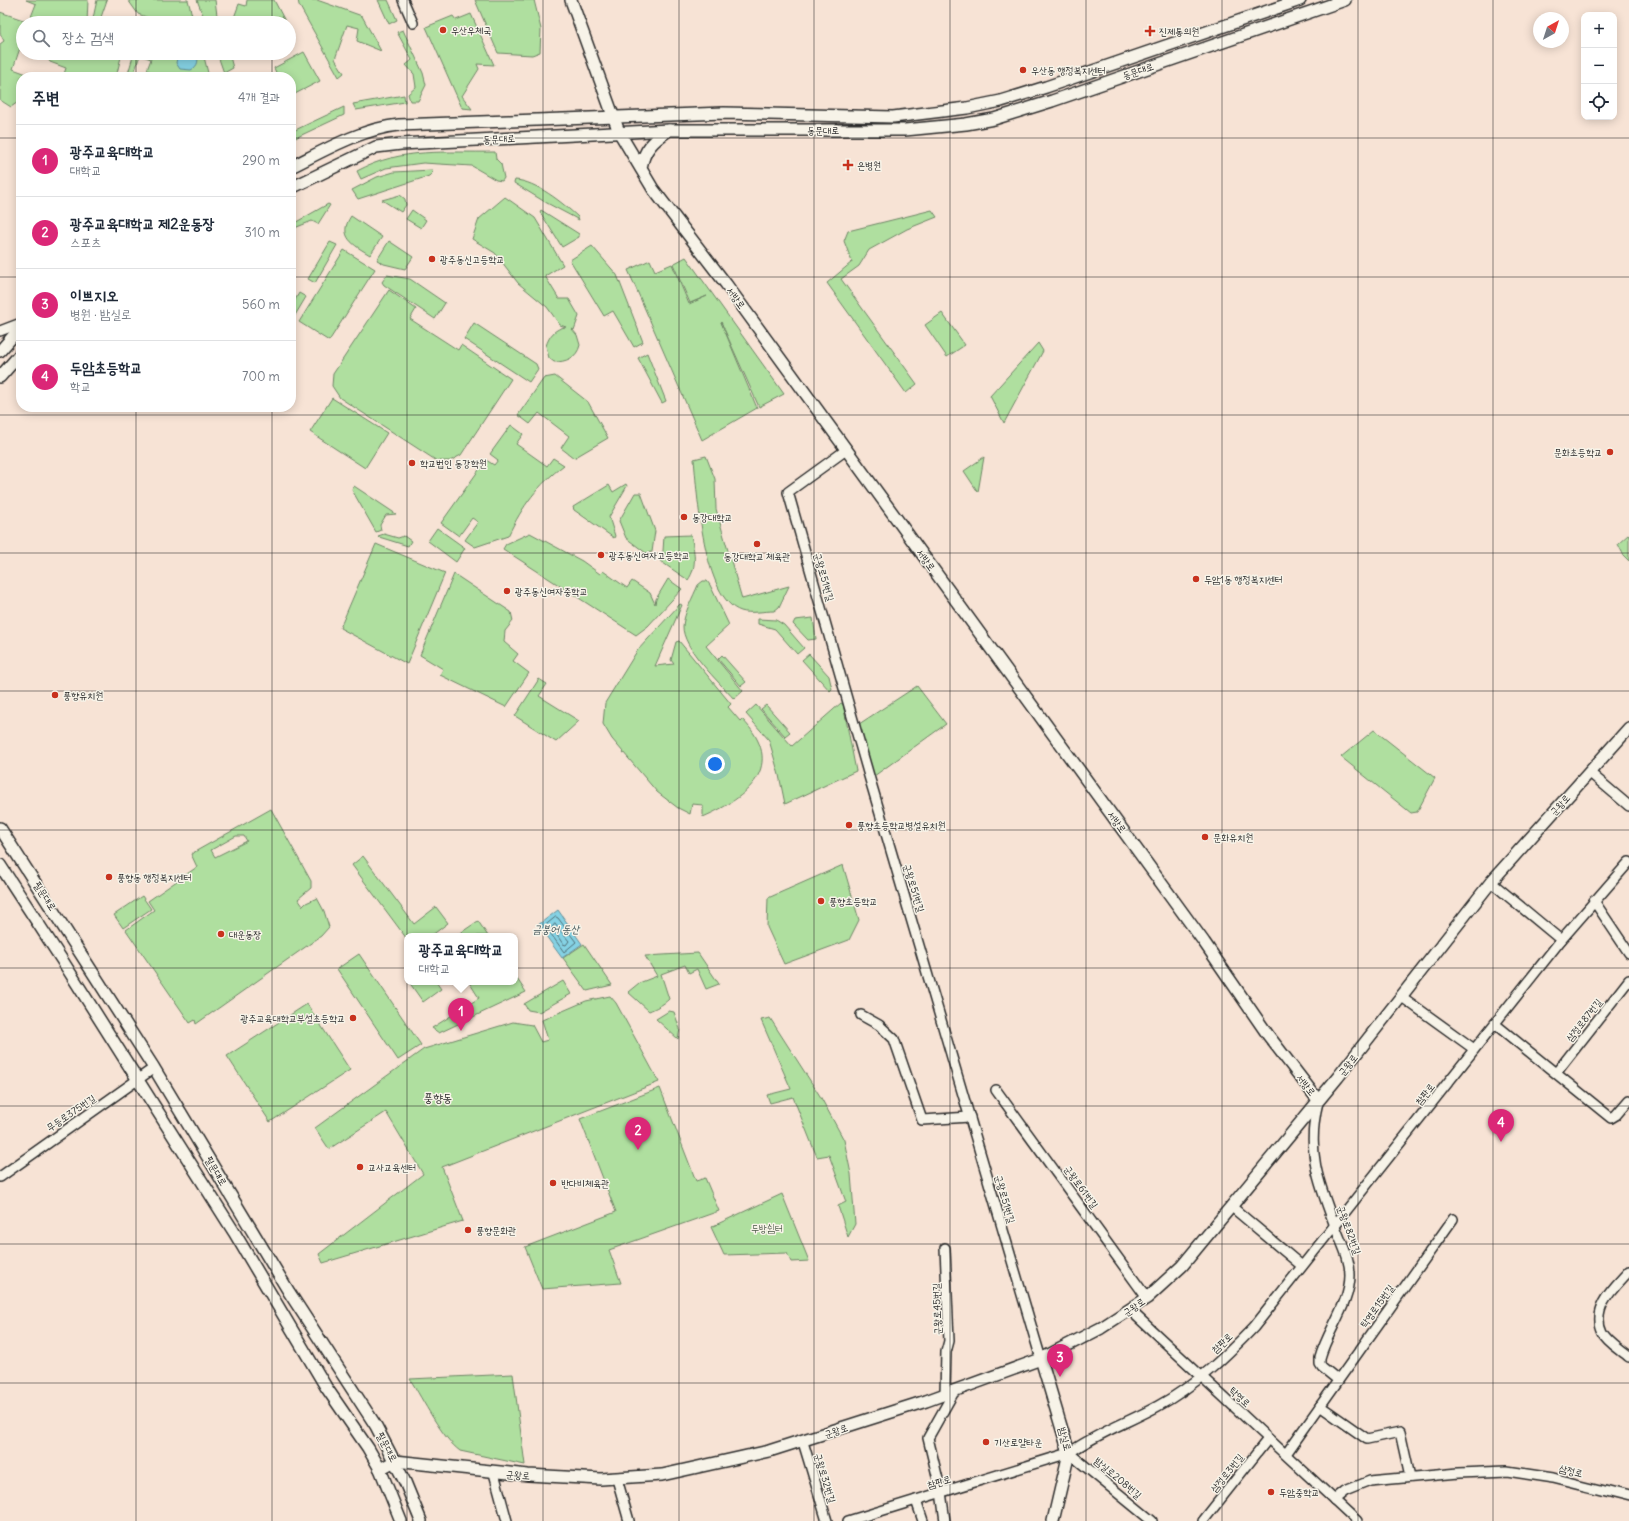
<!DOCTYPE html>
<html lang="ko">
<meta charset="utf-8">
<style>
body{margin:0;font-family:Delius,"Poor Story",sans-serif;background:#f2f2f3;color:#1f2937}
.controls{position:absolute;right:12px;top:12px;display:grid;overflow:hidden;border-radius:8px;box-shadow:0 2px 10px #0003}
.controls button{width:36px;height:36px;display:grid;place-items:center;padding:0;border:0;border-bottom:1px solid #e0e1e3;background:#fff;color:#1f2937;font:20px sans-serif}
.compass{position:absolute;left:1533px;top:12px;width:36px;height:36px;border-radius:50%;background:#fff;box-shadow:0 2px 10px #0003;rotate:39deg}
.you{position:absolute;left:715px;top:764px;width:14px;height:14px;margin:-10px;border:3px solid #fff;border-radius:50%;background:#1a73e8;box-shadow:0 0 0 6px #1a73e833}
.badge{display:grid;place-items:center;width:26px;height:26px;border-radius:50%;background:#db2777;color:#fff;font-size:13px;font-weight:700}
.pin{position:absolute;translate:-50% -33px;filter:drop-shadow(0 1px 2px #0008)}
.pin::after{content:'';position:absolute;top:21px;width:14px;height:12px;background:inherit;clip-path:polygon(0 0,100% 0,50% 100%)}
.popup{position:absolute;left:404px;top:933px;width:114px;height:52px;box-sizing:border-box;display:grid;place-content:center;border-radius:8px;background:#fff;filter:drop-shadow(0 1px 3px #0005);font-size:13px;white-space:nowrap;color:#747a83}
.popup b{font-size:15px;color:#1f2937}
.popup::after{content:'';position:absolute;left:50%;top:100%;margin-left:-8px;border:8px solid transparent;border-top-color:#fff}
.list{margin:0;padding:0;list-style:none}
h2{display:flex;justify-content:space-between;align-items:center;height:52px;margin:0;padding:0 16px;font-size:17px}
h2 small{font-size:13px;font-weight:400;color:#747a83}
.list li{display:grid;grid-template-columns:26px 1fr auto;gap:12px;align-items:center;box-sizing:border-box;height:72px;padding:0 16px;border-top:1px solid #e0e1e3}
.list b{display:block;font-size:15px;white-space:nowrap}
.list p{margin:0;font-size:13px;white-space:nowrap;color:#747a83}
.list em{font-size:13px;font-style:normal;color:#747a83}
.icon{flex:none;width:22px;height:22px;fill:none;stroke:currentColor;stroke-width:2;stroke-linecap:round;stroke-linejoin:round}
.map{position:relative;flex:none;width:1629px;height:1521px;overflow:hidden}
.search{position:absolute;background:#fff;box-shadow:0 2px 10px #0003;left:16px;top:16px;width:280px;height:44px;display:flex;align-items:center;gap:10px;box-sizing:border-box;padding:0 14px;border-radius:22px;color:#747a83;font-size:15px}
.panel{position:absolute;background:#fff;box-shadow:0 2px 10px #0003;left:16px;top:72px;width:280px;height:340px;border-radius:16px}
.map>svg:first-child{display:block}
</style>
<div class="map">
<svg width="1629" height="1521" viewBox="0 0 1629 1521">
<rect width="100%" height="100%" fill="#f7e3d5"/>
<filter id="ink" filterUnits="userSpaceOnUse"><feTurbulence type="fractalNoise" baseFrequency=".025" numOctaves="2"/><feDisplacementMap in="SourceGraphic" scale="8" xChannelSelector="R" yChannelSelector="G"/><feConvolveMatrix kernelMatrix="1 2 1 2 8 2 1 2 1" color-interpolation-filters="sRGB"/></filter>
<g filter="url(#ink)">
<!-- green -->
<g fill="#afdf9f" stroke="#6d8565" fill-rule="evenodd">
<polygon points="26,0 88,0 87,23 23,23 23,39 13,69 35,77 21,77 21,100 11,107 0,100 0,44 4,41 0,33 0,12 29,22 36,4"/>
<polygon points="97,0 107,0 100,20 108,23 92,23"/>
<polygon points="128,0 188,0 194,23 153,23 154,20 138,14"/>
<polygon points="197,0 215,0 218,23 206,23"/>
<polygon points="247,0 274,0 286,23 232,23 239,4 246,6"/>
<polygon points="298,0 317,0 362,16 381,51 357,41 359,28 347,25 335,59 344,73 339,77 299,5"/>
<polygon points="378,0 388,0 397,20 389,24"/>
<polygon points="475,0 534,0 541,29 540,52 532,55 498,53"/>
<polygon points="471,14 494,65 477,64 479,69 462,96 472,109 462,108 426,27 453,16 456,20"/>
<polygon points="403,30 423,73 426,85 418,101 410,101 408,94 416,87 414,74 406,65 412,60 397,32"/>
<polygon points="304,52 320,81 291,96 291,77 278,77 274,68"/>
<polygon points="44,53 122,53 116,77 63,77 66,68 50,62"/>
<polygon points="134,53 203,53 209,77 163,77 147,70 151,59 140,55 133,77 127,77"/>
<polygon points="217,53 229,53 233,68 224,73"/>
<polygon points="404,95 405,102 356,110 353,104"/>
<polygon points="344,107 344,115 291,140 291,132"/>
<path d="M495,152L496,159L501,164L504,178L502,181L496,180L472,166L423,163L386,168L361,179L357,171C402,147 446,153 495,152Z"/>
<polygon points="432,170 433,172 429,176 358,199 352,190 377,177 394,172"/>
<path d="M515,180C536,181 563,203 578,217L579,220L545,202L514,183Z"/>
<polygon points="400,195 405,199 406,205 401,212 382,200"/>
<path d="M505,197L535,218L563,265L545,276L559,299H569L579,316L574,330L572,329L577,335L580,345C577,358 566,362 554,362L549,358L546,346C549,336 555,328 566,327L560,325L547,307L518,283L495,253L472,239L479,219Z"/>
<polygon points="328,204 330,205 318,224 312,221 297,227 291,232 291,225"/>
<polygon points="412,210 426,220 421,228 406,219"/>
<polygon points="541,210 579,234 579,237 562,247 540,212"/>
<polygon points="932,210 937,217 907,229 869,250 859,266 841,279 917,384 906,393 827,283 852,262 844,241 848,231"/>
<path d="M351,216L382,237L370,255C354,245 337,237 351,216Z"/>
<polygon points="389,241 413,257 405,269 384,264 377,260"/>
<polygon points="330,242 337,245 315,283 308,279"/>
<polygon points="592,246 617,275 643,342 634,347 613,311 604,316 570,260"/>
<polygon points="344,250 375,269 329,341 299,322"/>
<polygon points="686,257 784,394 759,407 721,322 757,408 702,440 628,270 650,260 655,271 672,264 689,304 707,296 690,303 673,264"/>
<polygon points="387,275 410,279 445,303 435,319 384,285 382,282"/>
<polygon points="389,290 416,309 410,319 458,350 461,345 511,379 461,455 450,461 437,461 340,398 332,386 333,374"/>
<polygon points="299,293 306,297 291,322 291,307"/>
<polygon points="942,313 965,345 947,357 925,325"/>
<polygon points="474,323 536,364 538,369 529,382 464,339"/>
<polygon points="1038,343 1043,351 1004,423 990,396"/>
<polygon points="647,353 666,401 662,403 638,358"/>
<polygon points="555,376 588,402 608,438 574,458 561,448 569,436 539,413 530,424 518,415 544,378"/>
<polygon points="332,398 387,433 365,468 310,432"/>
<path d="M511,425L523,434L516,444L547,466L553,458L564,465C537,486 523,505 508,536L475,547L465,540L478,522L472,518L459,536L441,523L486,460L494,465L498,460L490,454Z"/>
<path d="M706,456L715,479L716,509L742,599L789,586L779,607L774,611C765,611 750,614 741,611C703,599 697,492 694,459Z"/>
<polygon points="984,457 978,492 964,471"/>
<polygon points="626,484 627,486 609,517 615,536 614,538 574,510 573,507 609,485 613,492"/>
<polygon points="354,486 396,514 386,515 380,525 381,530 376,532 352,490"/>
<polygon points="635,493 641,493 655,531 652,552 646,553 626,538 619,521"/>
<polygon points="437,528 465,548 456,562 428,541"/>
<polygon points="530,533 582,561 600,574 603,571 627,588 632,581 650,593 655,604 656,599 668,579 682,589 648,626 636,635 503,549 506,544"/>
<polygon points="384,534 398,538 404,536 411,541 408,546 379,537 378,536"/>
<polygon points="1629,534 1629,561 1624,556 1618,544"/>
<path d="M691,535C694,551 698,566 688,580L660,561L663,551L664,536Z"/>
<polygon points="376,544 445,573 407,664 340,628"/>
<polygon points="454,574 511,612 513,621 505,631 504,642 518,654 513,661 529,673 506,707 440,675 443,669 420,655"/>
<path d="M703,581H707L710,585L729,625L706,646L743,691L734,699C719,682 682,648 683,626C684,613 693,597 698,585Z"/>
<path d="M680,604L682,605L655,666L674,664L671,660L676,642L679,641L731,704L728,707L740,721L742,719C788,766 747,798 703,817V805L692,804L690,814L678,808L657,792L612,739L603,724L605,703L637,651Z"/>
<polygon points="813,618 816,639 808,640 793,624 795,620"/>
<polygon points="758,619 776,620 784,625 804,648 797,654 775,629 758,624"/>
<polygon points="809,654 829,676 832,689 830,691 802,660"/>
<polygon points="722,655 746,682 741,686 718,659"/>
<polygon points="539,679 547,684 539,696 579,721 556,742 515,716"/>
<polygon points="917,686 946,724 870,779 856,726"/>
<polygon points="841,703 843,704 856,771 785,804 779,775 769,740 746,714 756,705 792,746"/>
<polygon points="766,705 790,732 785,736 761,709"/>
<polygon points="1374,730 1435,778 1417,812 1411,813 1341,757"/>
<path d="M271,809L311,881V888L298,899L303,906L306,903L317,898L324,911L329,927L321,936L196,1024L195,1020L190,1023L126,930L154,910L148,901L197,867L191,854ZM236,836H244L247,841L215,857L211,850Z"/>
<polygon points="363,856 414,924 436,907 448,923 431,936 407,936 407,939 352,865"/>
<polygon points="843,865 859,920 849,940 784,964 767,927 768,898"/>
<polygon points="142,896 151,909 123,928 114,915"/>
<polygon points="478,921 488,936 456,936"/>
<polygon points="584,944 612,985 587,991 563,958"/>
<path d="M698,953L719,984L706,989L697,969L689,973L685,965L661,974L669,999C663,1005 656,1008 649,1011L628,992L639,983L657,976L645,956Z"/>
<polygon points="359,954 421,1045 398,1060 337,969"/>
<polygon points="515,976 526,992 439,1033 432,1028 479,998 469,982 515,982"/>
<polygon points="563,981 571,994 539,1012 528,1010 524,1004"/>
<polygon points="409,982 436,982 441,989 423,1002"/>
<polygon points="610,996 616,1003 659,1082 442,1167 463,1221 323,1263 319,1254 423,1174 386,1112 329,1149 315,1128 424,1049 513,1022 532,1025 541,1042 548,1040 542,1020 586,1001"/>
<polygon points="307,1004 350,1070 270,1122 227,1056"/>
<polygon points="669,1011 674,1012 680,1029 678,1039 656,1019"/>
<polygon points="770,1018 820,1096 844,1140 851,1174 855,1224 848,1237 838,1206 846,1202 829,1155 817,1157 793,1097 770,1103 767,1095 791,1089 761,1020"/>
<polygon points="660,1088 696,1181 705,1178 719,1211 609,1250 621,1283 542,1289 525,1247 616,1212 580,1119"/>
<polygon points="782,1194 809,1261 791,1262 787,1253 724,1255 711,1227"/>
<path d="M513,1374L525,1465L460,1451C442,1438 423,1400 410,1379Z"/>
</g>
<!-- water -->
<g fill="#85d2e4" stroke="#618f9a">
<path d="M178,53H195C200,60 198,66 191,70L180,69L176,63Z"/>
<polygon points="558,910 582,944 562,958 538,925"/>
</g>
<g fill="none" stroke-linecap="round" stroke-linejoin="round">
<!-- shore -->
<g stroke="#4f6e75" stroke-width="1">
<polygon points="556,917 558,918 576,942 564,952 545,926"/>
<polygon points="555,924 569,941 566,945 563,944 552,928"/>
</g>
<defs>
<g id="minor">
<polyline points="403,0 413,23"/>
<polyline points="0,331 21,323"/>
<polyline points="846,450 788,492 871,783 1041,1359"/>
<polyline points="1589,772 1629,806"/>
<polyline points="1491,882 1561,940"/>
<polyline points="1594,901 1629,953"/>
<polyline points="1402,997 1474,1049"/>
<polyline points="861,1015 879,1025 894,1039 922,1120 970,1117"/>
<polyline points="1495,1024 1611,1118 1616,1115 1629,1100"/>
<polyline points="1556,1073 1629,980"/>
<polyline points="996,1090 1147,1298"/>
<path d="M1318,1102C1306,1150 1318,1182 1335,1226C1341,1243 1350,1257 1350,1275C1350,1304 1327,1331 1320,1358V1364L1322,1367L1338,1380"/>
<polyline points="0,1177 154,1068"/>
<polyline points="1232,1207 1302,1266"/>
<path d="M1629,1271C1615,1287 1590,1308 1602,1332C1607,1342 1621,1350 1629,1357"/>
<polyline points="1130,1310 1357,1521"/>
<polyline points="945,1394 946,1352 949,1341 945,1248"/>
<polyline points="1320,1406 1367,1439 1400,1432 1410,1477"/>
<polyline points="803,1442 827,1521"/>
<polyline points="1069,1453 1152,1521"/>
<polyline points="1286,1454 1453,1219"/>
<polyline points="494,1473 507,1521"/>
<polyline points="617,1479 629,1521"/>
<polyline points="916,1500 923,1521"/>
<polyline points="1334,1500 1345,1491 1370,1481 1459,1473 1507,1471 1553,1478 1629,1497"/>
<path d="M848,1521L1069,1453C1097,1433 1129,1422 1158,1406C1195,1386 1225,1357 1254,1327L1561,940L1629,862"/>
<polyline points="945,1521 941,1492 928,1438 955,1390"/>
<polyline points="1203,1521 1268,1439"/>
</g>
<g id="major">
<polyline points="571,0 619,132 653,189 726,284 1204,942 1268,1035 1318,1100"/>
<path d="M291,167C325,150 361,129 399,125L724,113L893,117L967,108L1001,101L1046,87L1300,0"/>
<path d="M641,168C644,149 653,141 669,130"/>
<polyline points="291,188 376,147 401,144 669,130 905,130 966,124 994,119 1052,101 1345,0"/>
<polyline points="0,351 21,327"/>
<polyline points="0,377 21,353"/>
<polyline points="0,828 154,1068 289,1292 376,1426 405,1482 421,1521"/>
<polyline points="0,865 62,960 234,1232 326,1387 368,1448 380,1469 401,1521"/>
<polyline points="1041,1359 1069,1453 1053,1521"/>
<polyline points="380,1469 395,1461 528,1475 601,1479 662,1475 769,1451 926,1401 1041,1359 1101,1328 1147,1298 1182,1266 1338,1077 1491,882 1629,728"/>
</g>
</defs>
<!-- minor casing -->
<use href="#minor" stroke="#2b2b2b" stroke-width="12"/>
<!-- major casing -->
<use href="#major" stroke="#2b2b2b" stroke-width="14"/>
<!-- minor -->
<use href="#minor" stroke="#f7f3e8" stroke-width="9"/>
<!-- major -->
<use href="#major" stroke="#f7f3e8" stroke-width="11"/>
</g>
</g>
<!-- grid -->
<path fill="none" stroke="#2b2b2b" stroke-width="1" stroke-opacity="0.55" d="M136,0V23M272,0V23M407,0V1521M543,0V1521M679,0V1521M814,0V1521M950,0V1521M1086,0V1521M1222,0V1521M1358,0V1521M1493,0V1521M136,53V77M272,53V77M0,138H21M291,138H1629M0,277H21M291,277H1629M136,407V1521M272,407V1521M0,415H1629M0,553H1629M0,691H1629M0,830H1629M0,968H1629M0,1106H1629M0,1244H1629M0,1383H1629"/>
<!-- markers -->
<g fill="#c8321e" stroke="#f7f3e8" stroke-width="1.5">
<circle cx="443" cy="30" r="4"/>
<path d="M1148 25h4v4h4v4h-4v4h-4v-4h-4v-4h4z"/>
<circle cx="1023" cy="70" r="4"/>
<path d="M846 159h4v4h4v4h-4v4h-4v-4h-4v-4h4z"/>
<circle cx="432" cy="259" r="4"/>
<circle cx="1610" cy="452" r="4"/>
<circle cx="412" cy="463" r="4"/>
<circle cx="684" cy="517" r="4"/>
<circle cx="757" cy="544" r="4"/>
<circle cx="601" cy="555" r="4"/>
<circle cx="1196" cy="579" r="4"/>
<circle cx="507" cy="591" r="4"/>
<circle cx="55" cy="695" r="4"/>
<circle cx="849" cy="825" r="4"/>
<circle cx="1205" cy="837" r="4"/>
<circle cx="109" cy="877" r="4"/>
<circle cx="821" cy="901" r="4"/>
<circle cx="221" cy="934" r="4"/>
<circle cx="353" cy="1018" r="4"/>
<circle cx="360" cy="1167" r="4"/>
<circle cx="553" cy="1183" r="4"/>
<circle cx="468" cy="1230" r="4"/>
<circle cx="986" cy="1442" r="4"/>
<circle cx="1271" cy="1492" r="4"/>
</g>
<g text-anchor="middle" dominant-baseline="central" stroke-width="3" stroke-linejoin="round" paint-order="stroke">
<!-- poi labels -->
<g font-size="10" fill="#2b2b2b" stroke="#f7f3e8" text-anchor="start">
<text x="451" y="30">우산우체국</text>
<text x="1159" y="31">진제통의원</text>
<text x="1031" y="70">우산동 행정복지센터</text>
<text x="857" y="165">은병원</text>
<text x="440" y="259">광주동신고등학교</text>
<text x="1602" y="452" text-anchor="end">문화초등학교</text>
<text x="420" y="463">학교법인 동강학원</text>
<text x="692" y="517">동강대학교</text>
<text x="609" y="555">광주동신여자고등학교</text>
<text x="757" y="556" text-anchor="middle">동강대학교 체육관</text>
<text x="1204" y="579">두암1동 행정복지센터</text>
<text x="515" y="591">광주동신여자중학교</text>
<text x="63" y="695">풍향유치원</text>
<text x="857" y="825">풍향초등학교병설유치원</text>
<text x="1213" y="837">문화유치원</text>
<text x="117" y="877">풍향동 행정복지센터</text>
<text x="829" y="901">풍향초등학교</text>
<text x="229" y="934">대운동장</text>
<text x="345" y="1018" text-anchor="end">광주교육대학교부설초등학교</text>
<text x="368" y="1167">교사교육센터</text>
<text x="561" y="1183">반다비체육관</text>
<text x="476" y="1230">풍향문화관</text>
<text x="994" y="1442">기산로얄타운</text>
<text x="1279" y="1492">두암중학교</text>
</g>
<!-- street labels -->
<g font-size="10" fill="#2b2b2b" stroke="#f7f3e8">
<text transform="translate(1138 71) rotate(-19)">동문대로</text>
<text x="823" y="130">동문대로</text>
<text transform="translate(499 139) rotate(-3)">동문대로</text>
<text transform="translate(736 298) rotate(54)">서방로</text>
<text transform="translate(926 560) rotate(54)">서방로</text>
<text transform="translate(824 577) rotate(74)">군왕로51번길</text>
<text transform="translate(1560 805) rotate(-48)">군왕로</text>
<text transform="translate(1117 822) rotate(54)">서방로</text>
<text transform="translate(914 888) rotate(73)">군왕로51번길</text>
<text transform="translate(45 896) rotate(57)">필문대로</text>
<text transform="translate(1584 1020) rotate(-52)">삼정로87번길</text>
<text transform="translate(1348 1065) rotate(-52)">군왕로</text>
<text transform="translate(1306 1085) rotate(52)">서방로</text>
<text transform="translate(1425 1094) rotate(-52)">참판로</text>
<text transform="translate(71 1113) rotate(-34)">무등로375번길</text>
<text transform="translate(216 1171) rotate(59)">필문대로</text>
<text transform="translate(1081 1187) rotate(54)">군왕로61번길</text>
<text transform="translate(1005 1199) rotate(74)">군왕로51번길</text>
<text transform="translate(1349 1230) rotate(70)">군왕로82번길</text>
<text transform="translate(1377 1306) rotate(-54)">탁영로15번길</text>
<text transform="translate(1134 1307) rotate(-35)">군왕로</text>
<text transform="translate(937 1309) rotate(-92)">군왕로45번길</text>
<text transform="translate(1222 1343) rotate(-43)">참판로</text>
<text transform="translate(1240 1397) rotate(43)">탁영로</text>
<text transform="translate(836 1431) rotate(-19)">군왕로</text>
<text transform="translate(1065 1439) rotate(75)">밤실로</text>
<text transform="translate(387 1447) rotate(62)">필문대로</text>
<text transform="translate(1571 1471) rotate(14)">삼정로</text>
<text transform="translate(1227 1473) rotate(-51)">삼정로3번길</text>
<text transform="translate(518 1475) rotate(4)">군왕로</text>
<text transform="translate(825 1478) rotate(73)">군왕로32번길</text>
<text transform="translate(1118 1478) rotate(40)">밤실로208번길</text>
<text transform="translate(939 1482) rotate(-17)">참판로</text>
</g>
<!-- park labels -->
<g font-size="10" fill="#4c5848" stroke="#f7f3e8">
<text x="767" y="1228">두방쉼터</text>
</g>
<!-- water labels -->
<g font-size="11" font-style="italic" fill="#425559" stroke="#f7f3e8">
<text x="556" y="929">금붕어 동산</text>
</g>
<!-- quarter labels -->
<g font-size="12" fill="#2b2b2b" stroke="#f7f3e8">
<text x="438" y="1097">풍향동</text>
</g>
</g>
</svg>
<div class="controls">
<button>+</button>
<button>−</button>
<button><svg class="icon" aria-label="locate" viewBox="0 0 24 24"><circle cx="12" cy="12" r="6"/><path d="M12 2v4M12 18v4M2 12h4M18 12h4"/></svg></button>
</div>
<svg class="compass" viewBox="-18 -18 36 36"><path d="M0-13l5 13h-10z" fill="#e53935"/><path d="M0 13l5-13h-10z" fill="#747a83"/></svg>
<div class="you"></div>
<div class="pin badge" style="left:461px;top:1031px">1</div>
<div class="popup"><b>광주교육대학교</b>대학교</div>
<div class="pin badge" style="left:638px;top:1150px">2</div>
<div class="pin badge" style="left:1060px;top:1377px">3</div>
<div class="pin badge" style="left:1501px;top:1142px">4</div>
<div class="search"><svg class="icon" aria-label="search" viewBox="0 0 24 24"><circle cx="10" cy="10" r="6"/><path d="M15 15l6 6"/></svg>장소 검색</div>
<section class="panel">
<h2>주변<small>4개 결과</small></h2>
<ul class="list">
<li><span class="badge">1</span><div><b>광주교육대학교</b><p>대학교</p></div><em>290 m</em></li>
<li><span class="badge">2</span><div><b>광주교육대학교 제2운동장</b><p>스포츠</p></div><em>310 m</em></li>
<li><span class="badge">3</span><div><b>이쁘지오</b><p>병원 · 밤실로</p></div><em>560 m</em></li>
<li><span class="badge">4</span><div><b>두암초등학교</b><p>학교</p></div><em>700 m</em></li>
</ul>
</section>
</div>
